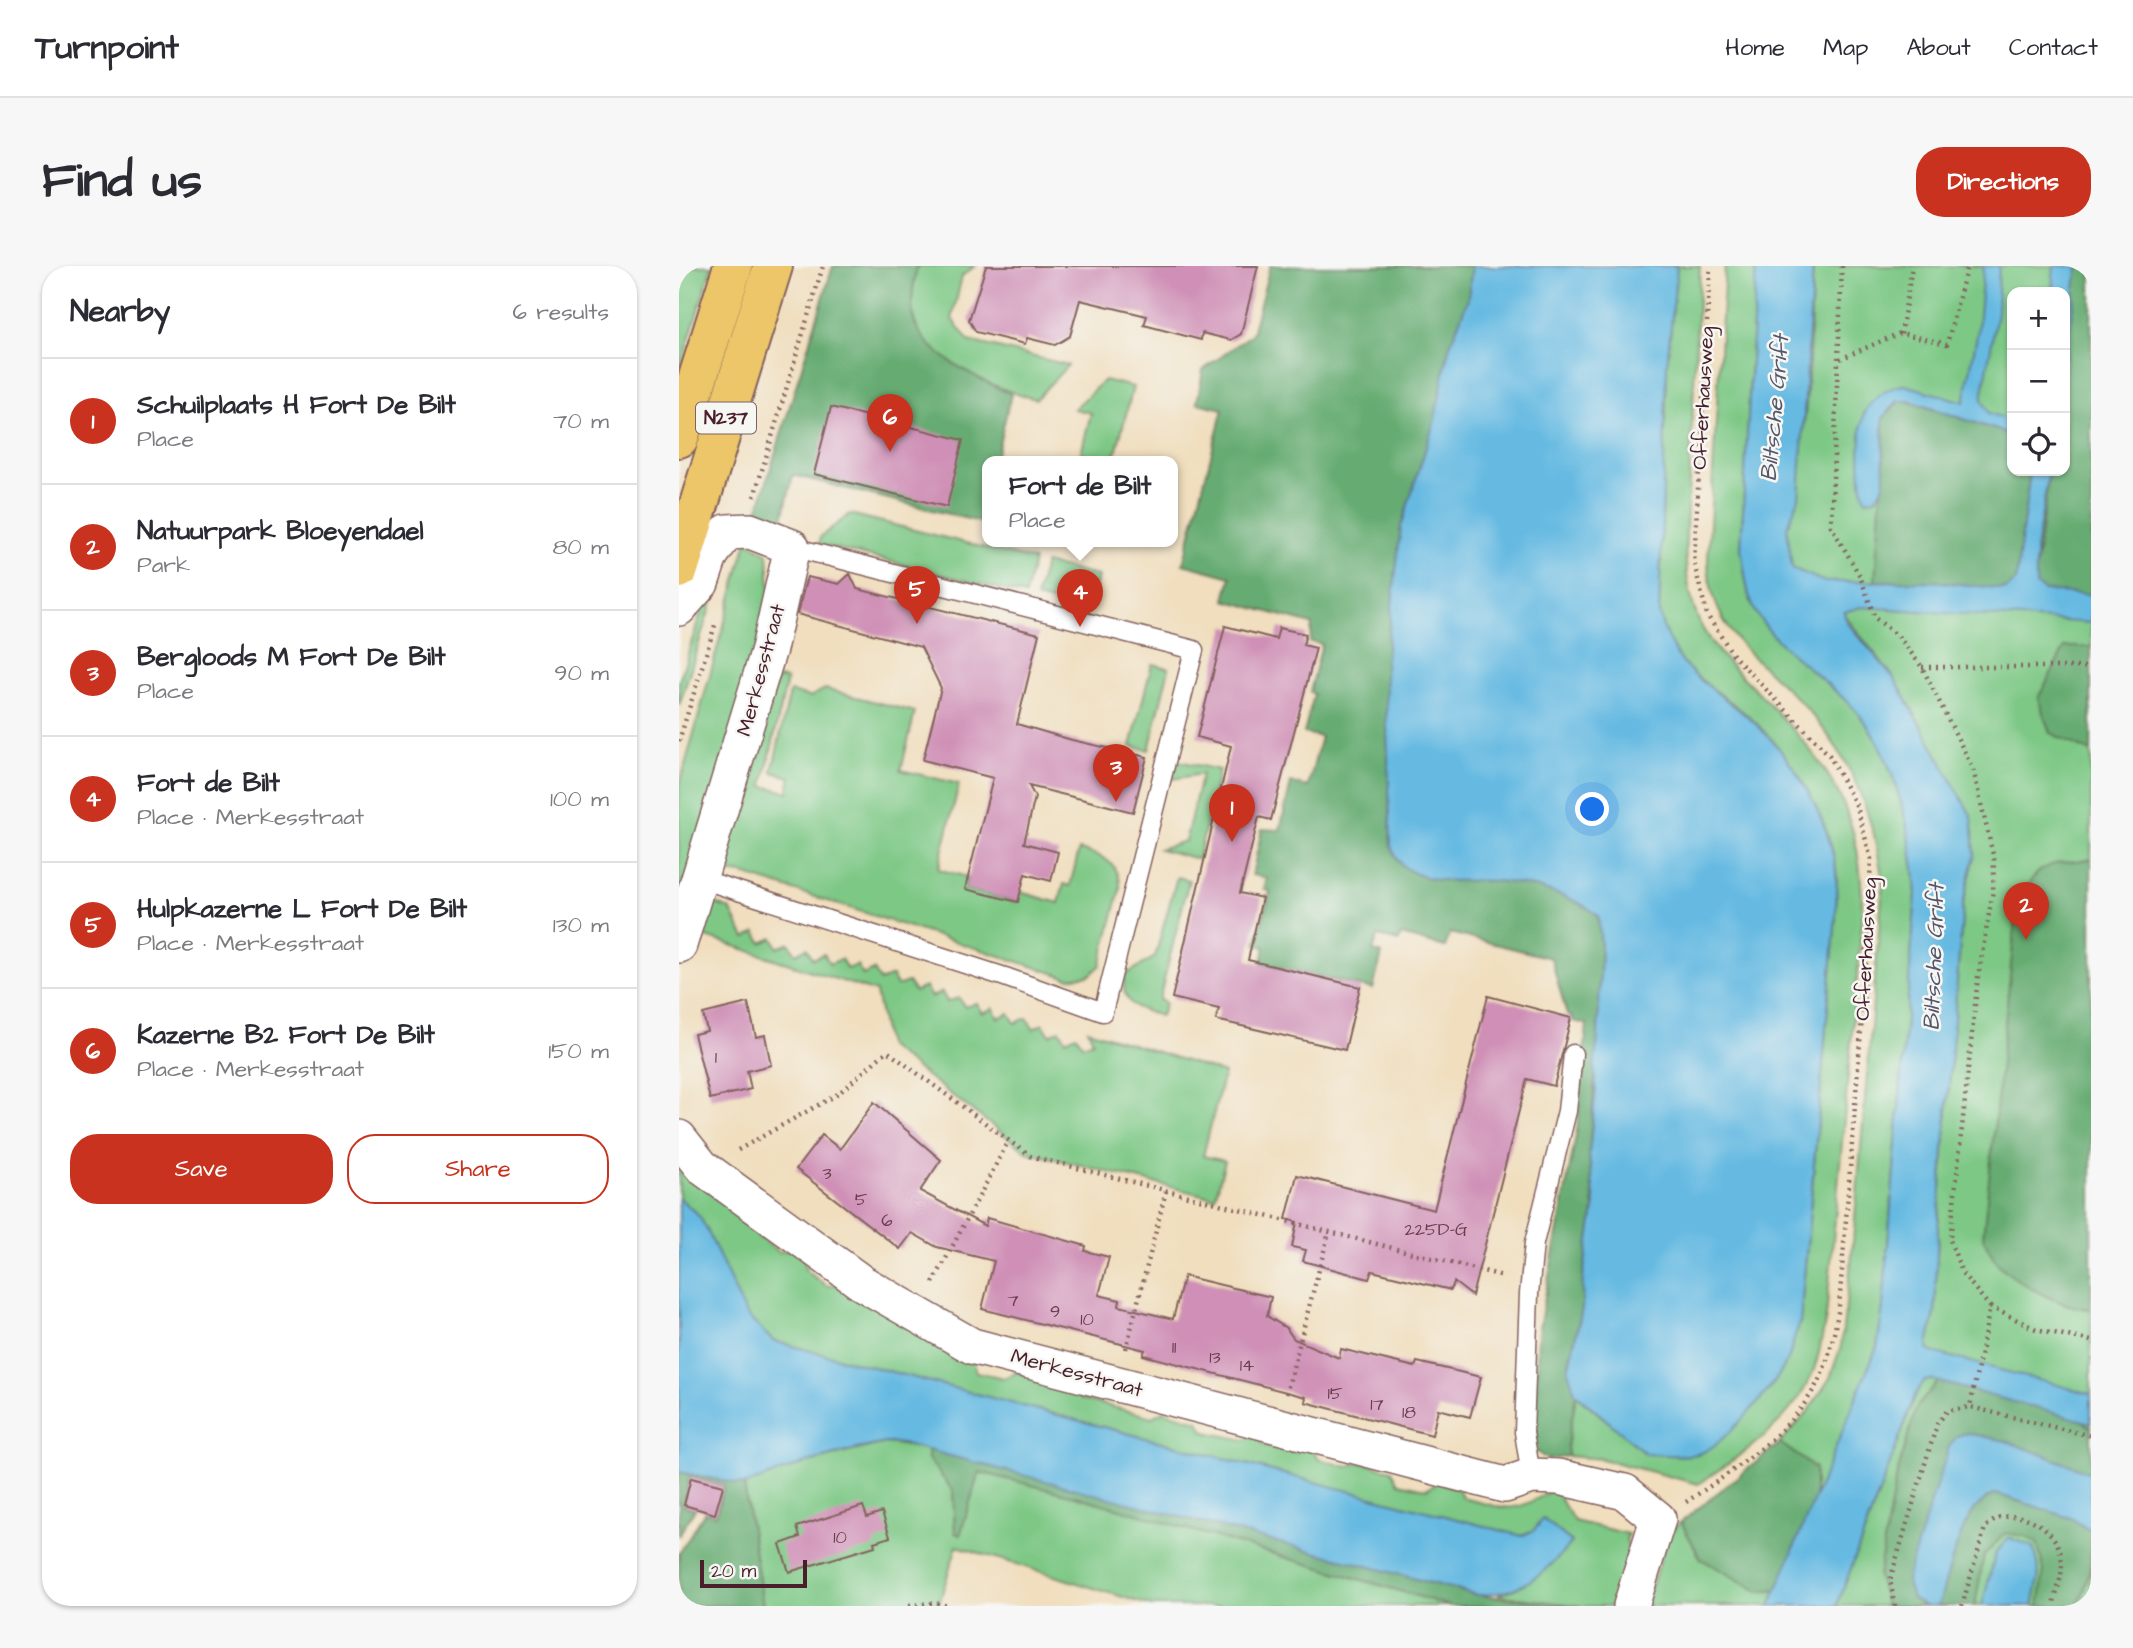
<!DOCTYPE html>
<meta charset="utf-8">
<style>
body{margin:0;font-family:"Architects Daughter",sans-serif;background:#f7f7f7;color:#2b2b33}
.controls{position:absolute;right:21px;top:21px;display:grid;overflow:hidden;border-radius:14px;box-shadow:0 2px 5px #0004}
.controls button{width:63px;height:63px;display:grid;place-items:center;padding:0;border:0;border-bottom:2px solid #e1e1e2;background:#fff;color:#2b2b33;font:35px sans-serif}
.scale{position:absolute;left:21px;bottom:18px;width:107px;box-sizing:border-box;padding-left:7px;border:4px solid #4a1f2b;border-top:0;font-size:19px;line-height:24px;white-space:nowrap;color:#4a1f2b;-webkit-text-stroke:5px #f6f6f2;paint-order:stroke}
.you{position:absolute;left:914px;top:544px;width:24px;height:24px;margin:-18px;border:5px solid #fff;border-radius:50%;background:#1a73e8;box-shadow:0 0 0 10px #1a73e833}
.badge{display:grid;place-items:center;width:46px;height:46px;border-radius:50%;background:#c8321e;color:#fff;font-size:23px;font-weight:700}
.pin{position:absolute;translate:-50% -58px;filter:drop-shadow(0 2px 4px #0008)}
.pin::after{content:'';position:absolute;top:37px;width:24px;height:21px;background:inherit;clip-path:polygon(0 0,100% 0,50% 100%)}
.popup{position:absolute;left:303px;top:190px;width:196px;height:91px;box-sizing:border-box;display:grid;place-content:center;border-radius:14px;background:#fff;filter:drop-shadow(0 2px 5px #0005);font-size:23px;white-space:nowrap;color:#7c7c81}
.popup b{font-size:26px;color:#2b2b33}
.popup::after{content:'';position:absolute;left:50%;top:100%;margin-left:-14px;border:14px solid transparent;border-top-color:#fff}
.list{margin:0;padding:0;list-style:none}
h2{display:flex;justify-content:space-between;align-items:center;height:91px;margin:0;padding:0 28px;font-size:30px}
h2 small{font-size:23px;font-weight:400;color:#7c7c81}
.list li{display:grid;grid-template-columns:46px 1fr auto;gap:21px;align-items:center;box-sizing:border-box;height:126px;padding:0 28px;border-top:2px solid #e1e1e2}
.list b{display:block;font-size:26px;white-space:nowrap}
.list p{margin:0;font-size:23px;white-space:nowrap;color:#7c7c81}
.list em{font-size:23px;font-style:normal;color:#7c7c81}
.actions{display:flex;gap:14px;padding:21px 28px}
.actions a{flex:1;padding:16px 0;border:2px solid #c8321e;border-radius:28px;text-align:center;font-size:24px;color:#c8321e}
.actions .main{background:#c8321e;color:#fff}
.icon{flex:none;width:38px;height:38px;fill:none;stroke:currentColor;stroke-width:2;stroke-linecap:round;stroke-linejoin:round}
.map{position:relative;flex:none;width:1412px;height:1340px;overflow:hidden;border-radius:28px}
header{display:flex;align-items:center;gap:42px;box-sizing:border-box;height:98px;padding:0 35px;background:#fff;border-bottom:2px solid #e1e1e2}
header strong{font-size:33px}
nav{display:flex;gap:38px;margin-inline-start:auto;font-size:24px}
.intro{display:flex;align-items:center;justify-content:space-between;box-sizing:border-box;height:168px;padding:0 42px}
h1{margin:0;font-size:49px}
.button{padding:18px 32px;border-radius:28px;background:#c8321e;color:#fff;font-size:24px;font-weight:700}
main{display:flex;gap:42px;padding:0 42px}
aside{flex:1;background:#fff;border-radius:28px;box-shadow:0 2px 5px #0004}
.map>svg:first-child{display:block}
</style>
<header>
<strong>Turnpoint</strong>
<nav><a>Home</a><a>Map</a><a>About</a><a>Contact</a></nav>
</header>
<div class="intro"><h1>Find us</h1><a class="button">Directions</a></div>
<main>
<aside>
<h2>Nearby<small>6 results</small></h2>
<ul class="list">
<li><span class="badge">1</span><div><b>Schuilplaats H Fort De Bilt</b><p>Place</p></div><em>70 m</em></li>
<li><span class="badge">2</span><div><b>Natuurpark Bloeyendael</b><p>Park</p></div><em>80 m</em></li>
<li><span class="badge">3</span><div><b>Bergloods M Fort De Bilt</b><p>Place</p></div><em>90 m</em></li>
<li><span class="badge">4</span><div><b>Fort de Bilt</b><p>Place · Merkesstraat</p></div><em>100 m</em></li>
<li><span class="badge">5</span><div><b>Hulpkazerne L Fort De Bilt</b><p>Place · Merkesstraat</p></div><em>130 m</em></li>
<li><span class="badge">6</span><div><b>Kazerne B2 Fort De Bilt</b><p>Place · Merkesstraat</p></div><em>150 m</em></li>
</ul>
<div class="actions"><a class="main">Save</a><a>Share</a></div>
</aside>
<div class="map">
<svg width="1412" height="1340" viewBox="0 0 1412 1340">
<rect width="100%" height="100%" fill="#f6f6f2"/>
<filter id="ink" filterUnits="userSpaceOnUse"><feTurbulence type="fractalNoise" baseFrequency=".0143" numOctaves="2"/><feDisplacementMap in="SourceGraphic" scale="14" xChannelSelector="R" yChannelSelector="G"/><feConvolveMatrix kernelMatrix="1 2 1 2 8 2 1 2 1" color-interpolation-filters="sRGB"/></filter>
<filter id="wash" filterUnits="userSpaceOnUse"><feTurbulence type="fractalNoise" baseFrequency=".00686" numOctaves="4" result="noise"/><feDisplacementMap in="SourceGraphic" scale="28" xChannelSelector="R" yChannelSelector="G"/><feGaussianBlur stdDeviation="1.57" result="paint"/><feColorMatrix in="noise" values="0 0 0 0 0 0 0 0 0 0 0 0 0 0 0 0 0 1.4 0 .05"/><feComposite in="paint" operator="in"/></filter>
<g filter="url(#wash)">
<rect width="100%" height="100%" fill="#f0debe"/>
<!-- green -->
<g fill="#7dc885" stroke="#647458" stroke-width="2" fill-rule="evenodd">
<polygon points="6,0 33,0 0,106 0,20"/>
<path d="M238,0H296L283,10L273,53L290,75L389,99L357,133C322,125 244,93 235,54C231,37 235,17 238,0Z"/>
<path d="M998,0H1021C1018,66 1014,131 1011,197C1009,250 998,305 1020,355C1032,383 1056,403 1077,424C1153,502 1185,543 1183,657L1147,1051C1144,1065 1142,1080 1138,1094C1122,1151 1065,1187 1019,1218L923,1193L889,1190L888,1181L897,1129L937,1162L1022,1187C1055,1160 1089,1134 1108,1094C1114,1082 1115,1069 1121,1057L1157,650C1157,633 1160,613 1156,596C1145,545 1117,498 1081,461C1038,417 998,415 980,348L988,100Z"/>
<path d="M1046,0H1077L1062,283C1066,304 1067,332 1079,350C1103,387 1146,411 1175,443C1216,486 1234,571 1237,628L1204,1041L1198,1081L1136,1235V1202L1101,1177L1128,1147L1151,1112L1162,1080L1173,988L1204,617C1195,554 1177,501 1135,451C1089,396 1030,374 1029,292Z"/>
<path d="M1134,0H1412V1340H1158L1236,1130L1256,1047L1259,961L1284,638L1296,589L1253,479L1216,413L1166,350L1113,302C1098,261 1119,210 1124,168C1131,113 1131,56 1134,0ZM1333,26H1386V205H1333Z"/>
<polygon points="425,114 454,121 435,195 400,195 412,147 395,143"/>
<polygon points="171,248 355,294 346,329 140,278 142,270"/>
<polygon points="68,275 89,288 92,340 0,639 0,521"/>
<polygon points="47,291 0,440 0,416 38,295"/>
<polygon points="366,297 419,310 412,342 408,345 357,332"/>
<polygon points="473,398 490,402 470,484 452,480"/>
<path d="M99,412L108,414L84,520L109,526L112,511L93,506L111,426L131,431L146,423L236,446L222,504L280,518L259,603L288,611L286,623L338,636L341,626L380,637L385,618L391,620L400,584C423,589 443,597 441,624L421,700L411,709L390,712L64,608L40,605Z"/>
<polygon points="500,495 540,504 519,593 480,583 506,575 523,508 493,513"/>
<path d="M498,611L510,614L480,734L486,737L482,750C458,744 440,737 446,709L476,691Z"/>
<polygon points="32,632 35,637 51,643 66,672 77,666 83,677 94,672 99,682 110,677 117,688 128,682 134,693 145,688 151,698 162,693 168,703 178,699 184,709 195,704 201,715 213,710 218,720 229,716 236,726 246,721 252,731 263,726 268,736 280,732 286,741 297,737 303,747 314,742 319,752 330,747 336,757 348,752 354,763 364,758 371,769 381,764 387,774 397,769 404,779 414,775 409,764 545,807 524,890 546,895 536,932 348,886 208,780 197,726 18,668"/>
<path d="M0,891L77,957L79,971L100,986L114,984L124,991L127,1005L148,1020L161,1018L293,1095L297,1106L325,1112L338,1106L395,1125L402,1133L473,1151L484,1145L519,1155L526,1166L566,1174L578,1169L584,1179L615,1187L626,1181L634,1184L639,1193L669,1201L679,1196L713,1204L720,1217L747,1223L760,1216L779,1223L784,1232C831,1244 834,1248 875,1223L895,1255L949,1268L947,1273L953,1293L940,1340H902L819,1329C850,1320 872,1301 893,1276L864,1253L855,1264L843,1270L94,1075L67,1049L28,964L20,950L0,932Z"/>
<polygon points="207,1177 249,1183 250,1193 274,1225 276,1266 281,1269 300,1206 400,1231 772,1340 473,1340 278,1280 259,1340 84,1340 65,1219 129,1196"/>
<polygon points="1002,1256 1022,1293 1081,1326 1099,1324 1091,1340 966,1340 990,1266"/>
</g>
<!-- forest -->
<g fill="#66ac72" stroke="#58664e" stroke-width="2">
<path d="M154,0H238C235,16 230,37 235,54C244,88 303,114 332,128L316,195H308V229L301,256L114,209L103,256L78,247Z"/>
<path d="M591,0H793L789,33L770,82L756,153L722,261L706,401L712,579C716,588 719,597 727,602C751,620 790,613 817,615C846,617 899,630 919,650L922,678L919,772L910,889L915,943L904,1011L903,1043L890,1097L897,1129L888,1181L889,1190L869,1194L855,1184L859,1067L898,864L908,758L893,755V751L888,749L872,692L771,667L766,681L722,669L720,675L699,670L694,685L703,688L694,723L583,697L586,681L577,678L591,625L585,623L588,612L573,609L583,563L601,564L612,517L629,521L642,471L625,467L635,428L631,426L643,378L631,376L633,358L546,334L552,311L504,298L544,143L518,137L524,104L573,68Z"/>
<polygon points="1399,0 1412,0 1412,329 1365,325 1357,319 1356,310 1370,205 1386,205 1386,98"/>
<polygon points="1222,133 1333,169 1333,205 1351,205 1337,315 1327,323 1252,315 1196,315 1202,225 1205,219 1204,152"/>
<polygon points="1386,381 1412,381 1412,486 1371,467 1359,432"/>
<path d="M1412,593V1043C1381,1041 1345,1021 1322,1001C1314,994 1309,981 1304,972L1338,640C1358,596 1367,598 1412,593Z"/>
<polygon points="1260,1114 1389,1142 1412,1162 1412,1207 1327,1175 1287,1167 1270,1181 1233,1332 1246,1340 1207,1340 1199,1310 1216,1216 1237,1142"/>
<polygon points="1101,1177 1136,1202 1136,1235 1099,1324 1081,1326 1022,1293 1002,1256"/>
<polygon points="249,1183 797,1329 902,1340 772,1340 400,1231 300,1206 281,1269 276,1267 274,1225 249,1193"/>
<polygon points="0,1206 65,1219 84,1340 0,1340 0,1288 26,1246 37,1249 45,1220 11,1211 4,1239 16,1243 0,1269"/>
<path d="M1318,1228L1392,1252L1412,1265C1412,1291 1412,1318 1398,1340H1360L1365,1304L1358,1277L1346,1270L1326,1267L1305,1290L1296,1340H1259C1270,1310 1282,1235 1318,1228Z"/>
</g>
<!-- water -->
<g fill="#66bae2" stroke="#586c86" stroke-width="2">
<path d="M793,0H998L988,100L980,348C997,412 1035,418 1079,460C1116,495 1146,546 1156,597C1159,614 1157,633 1157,650L1121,1057C1115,1069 1114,1081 1109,1093C1098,1117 1046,1178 1022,1187C1007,1192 983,1188 967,1188L896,1127L889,1104L903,1043L904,1011L916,938L910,889L917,822L915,800L919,772L922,678L919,650C899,630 845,617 817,615C789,613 751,620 727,602C719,597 716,588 712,579L706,401L722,261L756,153L770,82L789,33Z"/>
<path d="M1077,0H1134L1120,232L1108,261L1113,302L1146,316L1252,315L1327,323L1337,315L1351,205H1370L1357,283V319L1365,325L1412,329V357L1182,341L1165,346L1167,355L1216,413L1293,551L1296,589L1284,638L1259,961L1256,1047L1249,1078L1250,1085L1412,1128V1157L1254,1114L1245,1115L1236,1130L1158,1340H1091L1198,1081L1204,1041L1237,628C1234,571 1216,486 1175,443C1146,411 1103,387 1079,350C1067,332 1066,304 1062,283Z"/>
<path d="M1304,0H1320L1318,47L1303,133L1310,147L1333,155V169L1231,135H1218L1204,152L1205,219L1196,233L1187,234C1179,223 1180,160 1186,146C1191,134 1212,119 1226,119L1285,136L1299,64Z"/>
<polygon points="1375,0 1399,0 1386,98 1386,26 1373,26"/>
<path d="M0,932L20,950L28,964L67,1049L94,1075L843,1270L855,1264L864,1253L893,1276C867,1308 839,1329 798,1329L226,1178L207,1177L178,1183L129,1196L65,1219L0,1206Z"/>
<path d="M1287,1167L1327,1175L1412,1207V1265L1392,1252L1318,1228C1282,1235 1270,1310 1259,1340H1246L1233,1332L1227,1313L1270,1181L1278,1170Z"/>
<path d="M1330,1272L1353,1280C1364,1301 1359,1318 1354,1340H1303L1317,1286Z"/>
</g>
<g id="blocks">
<!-- building -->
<g fill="#cf8fb6">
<polygon points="307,0 579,0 562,68 552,74 523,67 522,74 465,59 468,50 401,34 391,70 376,79 348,72 346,78 297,66 290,54"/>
<polygon points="152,141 284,174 268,241 135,208"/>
<polygon points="171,308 178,323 360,368 338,458 393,474 468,491 454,546 350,520 356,531 345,577 379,586 372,615 346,608 339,636 286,623 314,512 244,494 262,422 242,381 118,348 128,311 160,318"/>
<polygon points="546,360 597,373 600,362 627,368 624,379 637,382 592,554 580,551 561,627 583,632 569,694 681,721 666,784 537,754 540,743 493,732 552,480 518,471"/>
<polygon points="809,730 892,752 875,820 848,813 793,1030 775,1016 772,1024 693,1005 690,1013 624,995 627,984 613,981 618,956 607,953 618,909 755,944"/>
<polygon points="69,737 77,771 86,769 92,799 68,805 72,823 31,833 15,768 28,765 24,748"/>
<polygon points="195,836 262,894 241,925 306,960 308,952 407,980 406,985 430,991 420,1029 441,1034 440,1040 494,1053 505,1010 592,1031 588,1050 607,1062 615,1073 660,1092 662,1083 736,1101 738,1096 802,1111 791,1151 759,1143 753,1169 626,1136 627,1131 464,1089 466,1084 303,1043 315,995 258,981 233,967 221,983 117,903 143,869 161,883"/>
<polygon points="12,1212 44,1220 36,1248 5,1239"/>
<polygon points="184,1240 188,1251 203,1246 211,1271 195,1276 196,1280 110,1306 101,1278 121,1271 118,1261"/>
</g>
</g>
</g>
<g filter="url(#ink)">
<use href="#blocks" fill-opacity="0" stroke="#84625e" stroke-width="2"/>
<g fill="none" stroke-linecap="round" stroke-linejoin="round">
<defs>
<g id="lane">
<polyline points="22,613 326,711 424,746 515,384 113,281"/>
<polyline points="852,1210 845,1166 850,1028 855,977 888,845 894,788"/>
</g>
<g id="street">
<polyline points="0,342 22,317 31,290 48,266 71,265 113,281 90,383 0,679"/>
<polyline points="0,872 23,901 183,1017 293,1080 826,1219 852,1210 879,1211 946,1226 979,1253 952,1340"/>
</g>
<g id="primary">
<polyline points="0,172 54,0"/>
<polyline points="0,303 94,0"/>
</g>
</defs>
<!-- lane casing -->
<use href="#lane" stroke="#84625e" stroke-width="21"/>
<!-- street casing -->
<use href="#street" stroke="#84625e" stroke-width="38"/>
<!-- primary casing -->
<use href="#primary" stroke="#84625e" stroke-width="42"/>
<!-- path -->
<g stroke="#84625e" stroke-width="4.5" stroke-dasharray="2 5" stroke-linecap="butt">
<polyline points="1163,0 1152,260 1181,310 1196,352 1219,370 1243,401 1294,503 1315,593 1314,625 1299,711 1271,974 1283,1007 1311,1041 1291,1141"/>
<polyline points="1222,68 1233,0"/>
<polyline points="1161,93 1221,67 1268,78 1288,0"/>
<polyline points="75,231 144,0"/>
<polyline points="1243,401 1412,401"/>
<polyline points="0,475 37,356"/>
<polyline points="59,884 159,828 208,785 351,890 824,1010"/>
<polyline points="254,1017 329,876"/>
<polyline points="1311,1041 1357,1063 1412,1075"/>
<polyline points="447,1083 487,925"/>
<polyline points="607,1128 650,966"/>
<path d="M1007,1236C1051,1207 1108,1170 1135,1123C1150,1098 1155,1069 1160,1041L1186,714L1192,593L1178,541L1150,489L1055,390L1028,349L1015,297L1031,0"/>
<polyline points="230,1339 256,1337 269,1340"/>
<polyline points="1216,1340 1211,1314 1258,1158 1268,1145 1291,1141 1412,1170"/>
<path d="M1283,1340L1306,1262C1327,1239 1366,1252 1379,1280C1388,1299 1379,1321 1374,1340"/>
</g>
<!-- lane -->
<use href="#lane" stroke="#fff" stroke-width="18"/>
<!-- street -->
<use href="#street" stroke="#fff" stroke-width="35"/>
<!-- primary -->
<use href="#primary" stroke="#ecc669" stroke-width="38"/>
</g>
</g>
<g text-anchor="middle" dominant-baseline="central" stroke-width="5" stroke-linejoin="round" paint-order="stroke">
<!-- number labels -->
<g font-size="18" fill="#6b3b4e">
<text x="37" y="791">1</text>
<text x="148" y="907">3</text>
<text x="182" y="933">5</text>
<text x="208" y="954">6</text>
<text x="757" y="963">225D-G</text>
<text x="334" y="1034">7</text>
<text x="376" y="1045">9</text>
<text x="408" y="1053">10</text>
<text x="495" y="1081">11</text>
<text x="536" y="1091">13</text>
<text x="568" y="1099">14</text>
<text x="656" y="1127">15</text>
<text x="698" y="1138">17</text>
<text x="730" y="1146">18</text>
<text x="161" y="1271">10</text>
</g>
<!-- shield labels -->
<rect fill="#f6f6f2" stroke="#7e6067" stroke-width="2" x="17" y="136.5" width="60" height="31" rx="5"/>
<g font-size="19" font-weight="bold" fill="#4a1f2b">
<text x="47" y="152">N237</text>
</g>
<!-- street labels -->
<g font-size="21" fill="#4a1f2b" stroke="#f6f6f2">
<text transform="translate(1024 132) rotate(-87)">Offerhausweg</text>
<text transform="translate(82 404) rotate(-75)">Merkesstraat</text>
<text transform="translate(1187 683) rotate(-87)">Offerhausweg</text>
<text transform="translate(398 1107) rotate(15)">Merkesstraat</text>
</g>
<!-- water labels -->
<g font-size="23" font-style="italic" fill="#54556b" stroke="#f6f6f2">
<text transform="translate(1096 142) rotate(-85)">Biltsche Grift</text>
<text transform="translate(1255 691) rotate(-88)">Biltsche Grift</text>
</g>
</g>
</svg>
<div class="controls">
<button>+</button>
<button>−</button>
<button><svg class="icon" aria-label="locate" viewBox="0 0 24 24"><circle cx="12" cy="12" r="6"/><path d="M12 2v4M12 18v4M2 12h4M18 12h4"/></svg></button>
</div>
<div class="scale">20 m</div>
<div class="you"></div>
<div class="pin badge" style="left:553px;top:576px">1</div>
<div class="pin badge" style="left:1347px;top:674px">2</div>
<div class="pin badge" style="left:437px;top:536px">3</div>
<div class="pin badge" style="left:401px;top:361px">4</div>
<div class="popup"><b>Fort de Bilt</b>Place</div>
<div class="pin badge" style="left:238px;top:358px">5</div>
<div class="pin badge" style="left:211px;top:186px">6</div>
</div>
</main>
